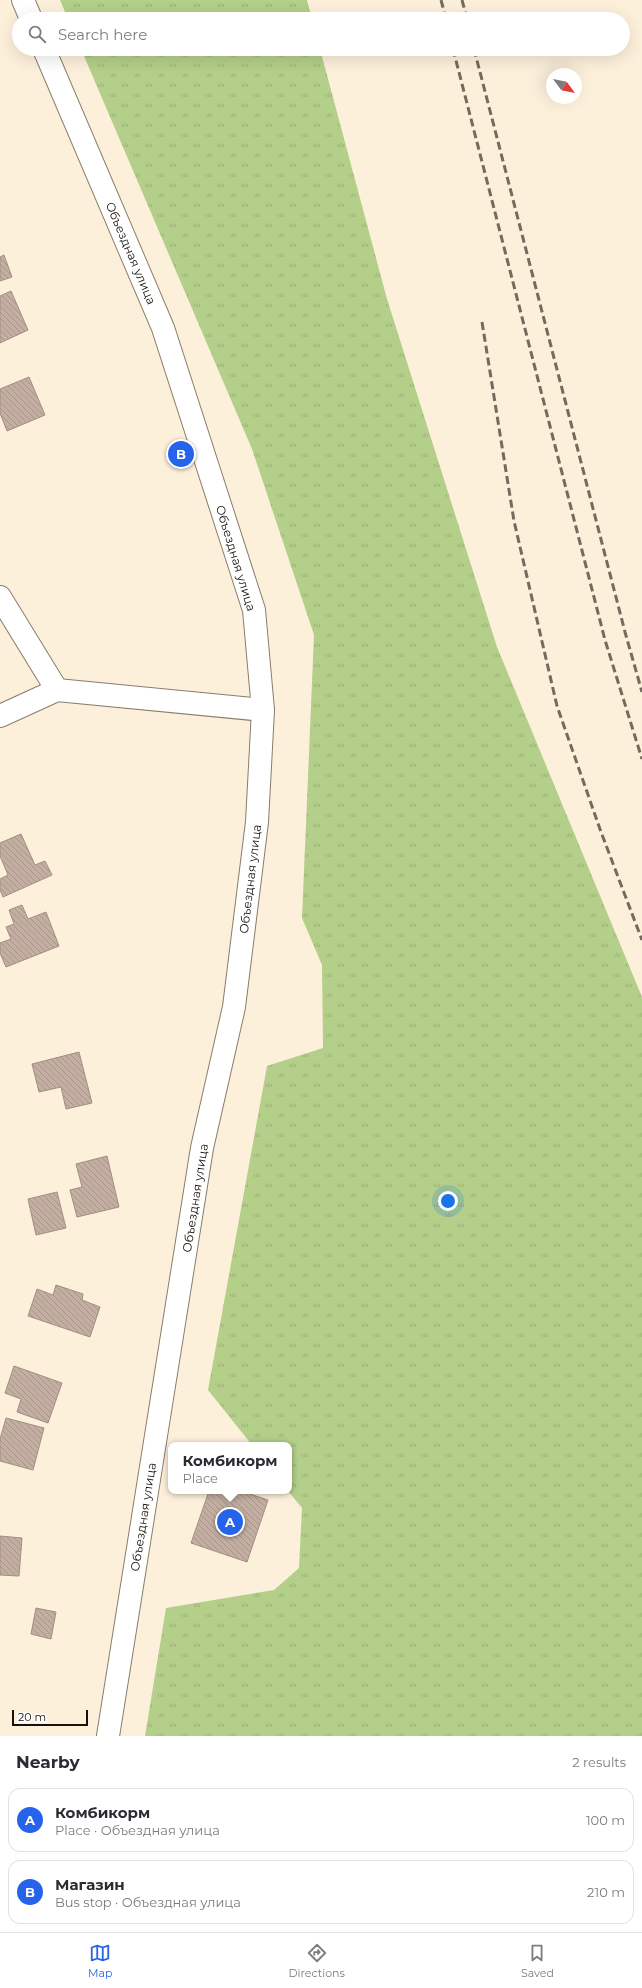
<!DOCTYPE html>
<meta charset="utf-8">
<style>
body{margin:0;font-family:Montserrat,sans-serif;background:#f2f2f3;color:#2b2b33}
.compass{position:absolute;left:546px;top:68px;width:36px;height:36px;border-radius:50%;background:#fff;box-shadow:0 4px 16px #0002;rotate:122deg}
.scale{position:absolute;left:12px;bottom:10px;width:76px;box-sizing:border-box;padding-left:4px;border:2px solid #16110a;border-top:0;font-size:11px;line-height:14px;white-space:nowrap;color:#16110a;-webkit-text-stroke:3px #fff;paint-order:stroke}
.you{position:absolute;left:448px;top:1201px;width:14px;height:14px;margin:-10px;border:3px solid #fff;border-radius:50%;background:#1a73e8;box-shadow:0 0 0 6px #1a73e833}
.badge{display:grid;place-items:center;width:26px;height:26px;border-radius:50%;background:#2563eb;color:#fff;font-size:13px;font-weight:700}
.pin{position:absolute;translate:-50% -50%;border:2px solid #fff;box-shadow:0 1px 4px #0006}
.popup{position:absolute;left:168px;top:1442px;width:124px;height:52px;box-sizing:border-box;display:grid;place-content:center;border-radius:8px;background:#fff;filter:drop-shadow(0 1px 3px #0005);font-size:13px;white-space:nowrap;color:#7c7c81}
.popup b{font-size:15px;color:#2b2b33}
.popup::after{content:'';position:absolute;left:50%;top:100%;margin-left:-8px;border:8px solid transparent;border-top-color:#fff}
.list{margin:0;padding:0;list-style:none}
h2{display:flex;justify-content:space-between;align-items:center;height:52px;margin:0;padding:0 16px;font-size:17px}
h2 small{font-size:13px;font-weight:400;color:#7c7c81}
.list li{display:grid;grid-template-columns:26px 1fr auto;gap:12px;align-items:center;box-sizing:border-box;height:64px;margin:0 8px 8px;padding:0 8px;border:1px solid #e1e1e2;border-radius:12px}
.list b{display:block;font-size:15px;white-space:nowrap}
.list p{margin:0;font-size:13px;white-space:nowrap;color:#7c7c81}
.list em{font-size:13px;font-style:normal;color:#7c7c81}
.icon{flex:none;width:22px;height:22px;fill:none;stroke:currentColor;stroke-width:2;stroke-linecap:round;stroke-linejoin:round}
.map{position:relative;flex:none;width:642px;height:1736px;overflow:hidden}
.search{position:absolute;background:#fff;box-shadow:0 4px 16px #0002;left:12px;right:12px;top:12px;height:44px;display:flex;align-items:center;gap:10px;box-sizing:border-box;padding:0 14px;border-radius:22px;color:#7c7c81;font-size:15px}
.sheet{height:196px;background:#fff}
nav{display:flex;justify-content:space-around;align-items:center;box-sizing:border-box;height:56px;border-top:1px solid #e1e1e2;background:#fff;font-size:11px;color:#7c7c81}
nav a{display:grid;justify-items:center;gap:2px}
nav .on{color:#2563eb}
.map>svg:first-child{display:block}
</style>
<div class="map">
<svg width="642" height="1736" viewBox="0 0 642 1736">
<defs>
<pattern id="grass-tufts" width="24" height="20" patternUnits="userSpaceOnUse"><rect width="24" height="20" fill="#b4cf89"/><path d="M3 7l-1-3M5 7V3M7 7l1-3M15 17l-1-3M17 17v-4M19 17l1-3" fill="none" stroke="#9ab175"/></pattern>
<pattern id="building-back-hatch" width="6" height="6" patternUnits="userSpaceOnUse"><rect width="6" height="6" fill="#c4aea2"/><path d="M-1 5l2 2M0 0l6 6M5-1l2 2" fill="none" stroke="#a8958a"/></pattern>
</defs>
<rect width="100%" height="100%" fill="#fdf0db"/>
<!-- grass -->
<g fill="url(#grass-tufts)">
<polygon points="60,0 307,0 312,19 68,19"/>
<polygon points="81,49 320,49 387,299 497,647 642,997 642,1736 145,1736 166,1608 274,1590 299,1568 302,1508 288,1491 289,1445 252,1445 208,1390 267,1066 323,1048 322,965 302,918 314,635 252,449"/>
</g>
<!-- building -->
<g fill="url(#building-back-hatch)" stroke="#a28e82">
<polygon points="4,255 12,277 0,281 0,257"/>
<polygon points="11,291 28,330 0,343 0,296"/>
<polygon points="29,377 45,415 7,431 0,413 0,389"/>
<polygon points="21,834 35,865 45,861 52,875 3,897 0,890 0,879 8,875 0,856 0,843"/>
<polygon points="22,905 28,919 46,912 59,946 6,967 0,953 0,943 11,939 6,927 14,924 9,910"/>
<polygon points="79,1052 92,1103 66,1109 61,1087 39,1092 32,1064"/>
<polygon points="107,1156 119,1207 77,1217 70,1190 82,1187 76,1164"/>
<polygon points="57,1192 66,1228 36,1235 28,1199"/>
<polygon points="56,1285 83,1294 82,1300 100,1307 90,1337 28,1316 37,1289 53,1295"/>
<polygon points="14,1366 62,1383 48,1423 17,1412 21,1399 5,1393"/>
<polygon points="6,1418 44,1428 33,1470 0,1461 0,1439"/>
<polygon points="209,1491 241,1491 268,1500 247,1562 191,1543"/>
<polygon points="0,1536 22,1538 19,1576 0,1575"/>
<polygon points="36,1608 56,1612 51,1639 31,1634"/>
</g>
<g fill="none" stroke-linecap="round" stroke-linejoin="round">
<defs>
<g id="minor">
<polyline points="23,0 31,19"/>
<polyline points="44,49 163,328 254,610 263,710 257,822 234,1007 202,1148 108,1736"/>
<polyline points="0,597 57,690"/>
<polyline points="0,716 57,690 263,710"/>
</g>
</defs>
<!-- minor casing -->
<use href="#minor" stroke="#897d6b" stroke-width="24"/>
<!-- minor -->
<use href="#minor" stroke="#fff" stroke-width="22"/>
<!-- rail -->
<g stroke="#736b5e" stroke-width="3" stroke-dasharray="8 4" stroke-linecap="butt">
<polyline points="441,0 446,19"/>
<polyline points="462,0 467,19"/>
<polyline points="453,49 605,640 642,759"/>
<polyline points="474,49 625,632 642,692"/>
<polyline points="482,322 514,521 557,706 601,832 642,940"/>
</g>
</g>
<g text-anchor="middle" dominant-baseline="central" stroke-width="3.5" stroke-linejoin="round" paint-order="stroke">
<!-- street labels -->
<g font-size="12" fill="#16110a" stroke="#fff">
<text transform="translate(131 253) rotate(67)">Объездная улица</text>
<text transform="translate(236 558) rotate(73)">Объездная улица</text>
<text transform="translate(250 879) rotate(-83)">Объездная улица</text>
<text transform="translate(195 1198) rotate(-81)">Объездная улица</text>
<text transform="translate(143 1517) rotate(-81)">Объездная улица</text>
</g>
</g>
</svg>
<svg class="compass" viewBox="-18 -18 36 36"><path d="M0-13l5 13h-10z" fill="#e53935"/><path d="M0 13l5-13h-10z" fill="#7c7c81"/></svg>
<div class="scale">20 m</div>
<div class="you"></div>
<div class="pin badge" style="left:230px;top:1522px">A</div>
<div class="popup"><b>Комбикорм</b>Place</div>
<div class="pin badge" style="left:181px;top:454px">B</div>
<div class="search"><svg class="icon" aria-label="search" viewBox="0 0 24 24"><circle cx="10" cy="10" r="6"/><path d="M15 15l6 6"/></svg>Search here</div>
</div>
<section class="sheet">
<h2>Nearby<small>2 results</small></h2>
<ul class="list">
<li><span class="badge">A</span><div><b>Комбикорм</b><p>Place · Объездная улица</p></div><em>100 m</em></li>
<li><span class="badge">B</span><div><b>Магазин</b><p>Bus stop · Объездная улица</p></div><em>210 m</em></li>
</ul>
</section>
<nav>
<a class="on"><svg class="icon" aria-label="map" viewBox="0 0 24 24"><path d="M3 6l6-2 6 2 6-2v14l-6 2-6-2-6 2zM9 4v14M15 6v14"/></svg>Map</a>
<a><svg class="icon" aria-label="directions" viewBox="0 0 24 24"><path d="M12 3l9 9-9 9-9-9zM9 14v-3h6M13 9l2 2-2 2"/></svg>Directions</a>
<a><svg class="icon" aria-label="saved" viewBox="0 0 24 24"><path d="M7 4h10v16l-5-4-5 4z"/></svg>Saved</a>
</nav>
